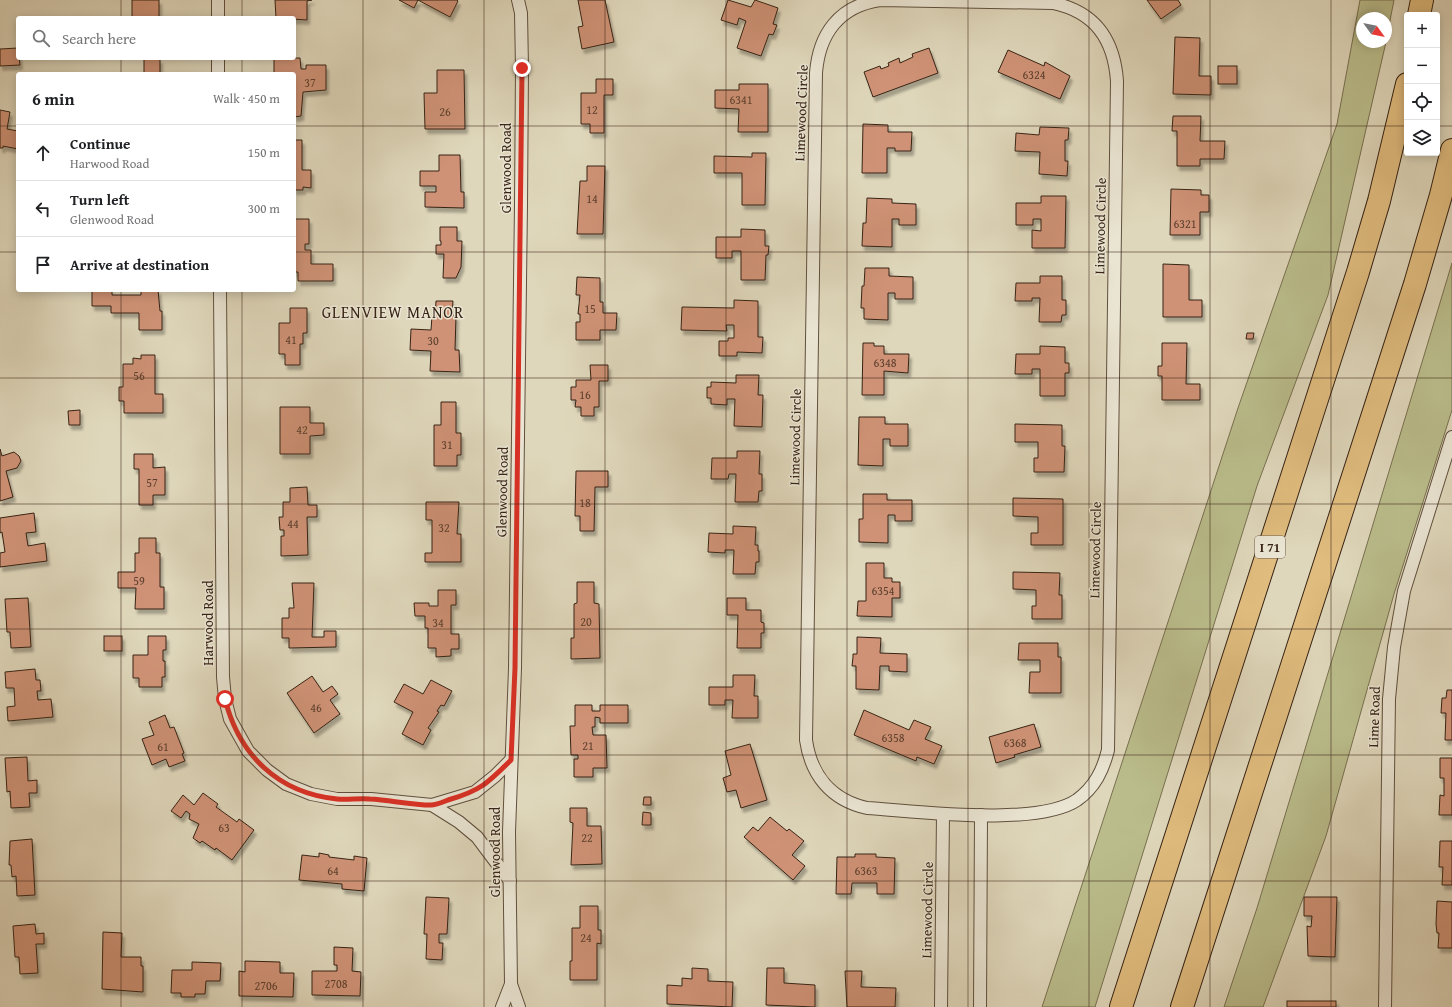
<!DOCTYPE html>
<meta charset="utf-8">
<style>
body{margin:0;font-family:"Gentium Book Plus",serif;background:#f6f6f6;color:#202124}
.controls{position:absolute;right:12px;top:12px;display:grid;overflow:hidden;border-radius:4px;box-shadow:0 2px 10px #0003}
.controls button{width:36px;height:36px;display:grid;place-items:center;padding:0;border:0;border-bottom:1px solid #e0e0e0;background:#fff;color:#202124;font:20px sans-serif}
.compass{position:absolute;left:1356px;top:12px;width:36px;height:36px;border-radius:50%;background:#fff;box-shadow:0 2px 10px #0003;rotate:123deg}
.stop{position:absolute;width:12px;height:12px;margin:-9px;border:3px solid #d93025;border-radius:50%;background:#fff}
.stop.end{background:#d93025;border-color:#fff;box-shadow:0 1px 4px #0008}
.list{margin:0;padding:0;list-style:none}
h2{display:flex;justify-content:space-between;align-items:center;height:52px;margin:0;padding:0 16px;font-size:17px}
h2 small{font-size:13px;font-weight:400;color:#757577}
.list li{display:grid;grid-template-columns:26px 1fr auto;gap:12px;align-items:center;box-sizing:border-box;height:56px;padding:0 16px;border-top:1px solid #e0e0e0}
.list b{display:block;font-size:15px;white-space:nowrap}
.list p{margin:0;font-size:13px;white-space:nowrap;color:#757577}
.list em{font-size:13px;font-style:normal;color:#757577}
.icon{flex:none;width:22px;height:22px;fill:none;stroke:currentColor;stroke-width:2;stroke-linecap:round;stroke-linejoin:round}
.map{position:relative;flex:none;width:1452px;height:1007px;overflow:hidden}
.search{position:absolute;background:#fff;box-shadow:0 2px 10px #0003;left:16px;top:16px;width:280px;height:44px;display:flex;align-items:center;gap:10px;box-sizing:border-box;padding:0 14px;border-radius:4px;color:#757577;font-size:15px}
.panel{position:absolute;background:#fff;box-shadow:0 2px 10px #0003;left:16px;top:72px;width:280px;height:220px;border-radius:4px}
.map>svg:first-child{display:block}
</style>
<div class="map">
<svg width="1452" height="1007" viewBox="0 0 1452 1007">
<defs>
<filter id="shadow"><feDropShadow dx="2.5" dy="4.5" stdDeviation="1" flood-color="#0004"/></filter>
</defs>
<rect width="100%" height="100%" fill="#dfd7bb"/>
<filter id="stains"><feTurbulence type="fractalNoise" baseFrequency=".005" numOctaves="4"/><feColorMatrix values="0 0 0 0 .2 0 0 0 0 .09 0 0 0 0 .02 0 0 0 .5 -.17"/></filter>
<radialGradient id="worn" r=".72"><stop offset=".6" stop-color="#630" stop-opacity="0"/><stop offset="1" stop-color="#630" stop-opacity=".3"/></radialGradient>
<!-- green -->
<g fill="#babc8b" stroke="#787050">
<polygon points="1360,0 1394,0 1386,41 1386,18 1362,18 1362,42 1386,42 1328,295 1257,486 1095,1007 1042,1007 1238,408 1337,124"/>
<polygon points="1452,263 1452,410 1394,594 1326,836 1263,1007 1224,1007 1257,908"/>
</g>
<!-- building -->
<g fill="#cf9276" stroke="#362315" filter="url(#shadow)">
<rect x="132" y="0" width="27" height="18"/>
<polygon points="275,0 312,0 307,1 307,20 276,18"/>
<polygon points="399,0 457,0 458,1 450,17 418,0 414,8"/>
<polygon points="578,0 605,0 614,42 582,49 578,27 583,26"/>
<polygon points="728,0 751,7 755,0 778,8 773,24 777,25 773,35 769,34 761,56 737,48 746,21 739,18 737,25 721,20"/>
<polygon points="1147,0 1178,0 1181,5 1161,19"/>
<polygon points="1175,37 1200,38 1199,76 1211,76 1211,95 1173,94"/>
<polygon points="18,48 20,65 0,66 0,49"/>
<polygon points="929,48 938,73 873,97 864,72 880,66 881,69 889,66 888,63 899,58 900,63 913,57 912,54"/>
<polygon points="1008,50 1044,66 1045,62 1070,76 1060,99 998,72"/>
<polygon points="274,58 300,58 301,69 306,69 306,65 326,65 326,90 303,92 301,116 294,117 294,74 274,74"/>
<rect x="144" y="59" width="16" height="15"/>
<rect x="1218" y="66" width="19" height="18"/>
<polygon points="437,70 464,70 465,129 425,129 424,93 437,93"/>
<polygon points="596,79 613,79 613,95 604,95 604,133 590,133 590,124 581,124 581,93 596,93"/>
<polygon points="739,84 768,84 768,132 738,132 739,109 715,108 715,90 739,90"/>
<polygon points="0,110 10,112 7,129 18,131 18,149 3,146 3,148 0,148"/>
<polygon points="1173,116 1201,116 1200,141 1225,141 1224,159 1200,159 1200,166 1177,166 1177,131 1172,131"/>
<polygon points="863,124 888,125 888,132 912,132 911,151 895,151 895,148 887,148 887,173 862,173"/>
<polygon points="1040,127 1069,128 1068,140 1065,140 1065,161 1068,161 1067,176 1039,174 1040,152 1015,151 1016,133 1039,135"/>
<polygon points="294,140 302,140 302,170 311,170 311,188 303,187 303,190 294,190"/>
<polygon points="752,153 766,153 765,205 742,205 742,173 714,173 714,156 752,157"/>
<polygon points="439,155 460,155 461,192 464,192 464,208 425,207 425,192 436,192 436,186 420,186 420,171 439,171"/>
<polygon points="587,166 605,166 603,234 577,234 580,181 587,181"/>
<polygon points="1171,189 1201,190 1201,195 1209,195 1209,212 1200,212 1200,235 1170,235"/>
<polygon points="1041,196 1066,196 1065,248 1032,248 1032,230 1041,231 1041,219 1033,219 1033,225 1016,225 1016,203 1041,203"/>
<polygon points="867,198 892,199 892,203 916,204 916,225 899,225 899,219 892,219 892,247 862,246 863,223 866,223"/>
<polygon points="294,219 309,219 309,244 305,244 305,250 311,250 311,264 333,264 333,281 298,281 298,272 294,272"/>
<polygon points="440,227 457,227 457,241 462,241 461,267 456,278 443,278 444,254 436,254 436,245 441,245 441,241 440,241"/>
<polygon points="741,229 765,230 765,246 769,246 768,255 766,255 765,280 741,280 741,251 732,251 732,258 716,258 716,237 741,237"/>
<polygon points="1163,264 1189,265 1189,300 1202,300 1202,317 1163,317"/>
<polygon points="865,268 889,268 889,276 913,277 913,299 895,299 895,293 888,293 888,320 864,319 864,308 861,308 862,286 864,286"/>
<polygon points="1040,276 1062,276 1062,300 1066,300 1066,315 1062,315 1061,322 1039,322 1040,298 1032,298 1032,301 1015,301 1016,283 1040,283"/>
<polygon points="577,277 600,278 600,302 603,302 603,313 617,313 616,330 600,330 600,340 576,340 576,322 580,322 580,314 578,314 580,295 576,295"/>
<polygon points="92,290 112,290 112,295 141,295 141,290 158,290 160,311 162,311 162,330 139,330 139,313 111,313 111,306 92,306"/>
<polygon points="734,300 758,301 758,337 763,337 762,353 737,352 737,356 719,356 719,341 728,341 728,338 734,338 734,325 726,325 727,331 681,330 682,307 734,308"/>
<polygon points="436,301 453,301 452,316 456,316 455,350 459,350 460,372 430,371 431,351 410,350 411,329 431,330 432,316 435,316"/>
<polygon points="290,308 307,308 307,333 303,333 303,344 300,344 300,365 285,365 285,354 279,354 279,323 290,323"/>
<polygon points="1247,333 1254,333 1253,339 1246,339"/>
<polygon points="863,343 874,343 874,346 884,346 884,354 909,354 908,373 884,371 884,395 862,395"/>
<polygon points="1162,343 1187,343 1186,384 1200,384 1200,400 1162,400 1162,376 1158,376 1158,366 1162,366"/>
<polygon points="1040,346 1065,347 1065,363 1069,363 1069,373 1065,373 1065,396 1040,396 1040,369 1032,369 1032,374 1015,374 1016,354 1040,354"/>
<polygon points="141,355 155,355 155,394 163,394 163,413 124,413 124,401 119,401 119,387 123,387 123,364 133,364 133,358 141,359"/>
<polygon points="590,365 608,365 608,381 599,381 599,407 594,407 594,416 581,416 581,407 575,407 576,400 571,400 571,387 576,387 576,380 591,380"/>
<polygon points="736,375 759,375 758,395 763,395 762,427 734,426 735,399 727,399 727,405 711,404 711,398 707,398 707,387 711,387 711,382 736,383"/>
<polygon points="441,402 456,402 456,433 461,433 461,455 457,455 457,466 434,466 434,425 441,425"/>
<polygon points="280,407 310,407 310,423 324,423 324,435 310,436 310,454 280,454"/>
<polygon points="80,410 80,425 69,425 68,411"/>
<polygon points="859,417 885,417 885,424 908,424 908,446 890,446 890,439 883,439 883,466 858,465"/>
<polygon points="1015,424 1062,425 1062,446 1065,446 1064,472 1034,472 1034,458 1038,458 1038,442 1015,442"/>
<polygon points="0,449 2,456 14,452 19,456 21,461 17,468 6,471 13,497 0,501"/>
<polygon points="737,451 760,451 759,474 762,474 762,491 759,491 758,502 735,502 736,474 729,474 728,479 711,479 712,458 737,458"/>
<polygon points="134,454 153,454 153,468 165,467 165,495 153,495 153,505 139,505 139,469 134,469"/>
<polygon points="576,471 608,471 608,487 595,487 594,531 580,531 580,516 575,516"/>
<polygon points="307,487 308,505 317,505 317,517 307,517 308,555 281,556 281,536 284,536 284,530 280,530 279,517 283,517 283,502 290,502 290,488"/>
<polygon points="863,494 887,494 887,500 912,500 912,521 895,521 895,515 888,515 888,543 859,542 859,519 863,519"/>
<polygon points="1013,498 1063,499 1063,545 1031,545 1031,533 1038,533 1038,517 1013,516"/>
<polygon points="426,502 459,502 457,534 461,534 461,562 425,562 425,553 432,553 432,520 426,520"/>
<polygon points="34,513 36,532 26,533 28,546 45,543 47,561 0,567 0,553 5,552 2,532 0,533 0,518"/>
<polygon points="733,526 756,527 755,545 758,545 758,551 759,551 759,562 756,562 755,574 733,574 734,550 725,550 725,553 708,552 709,533 733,534"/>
<polygon points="139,538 156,538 156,553 160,553 160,587 164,587 164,609 135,609 136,588 118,588 118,572 135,572 135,553 139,553"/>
<polygon points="866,563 884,563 884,578 892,578 892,582 900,582 900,598 892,598 892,617 857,616 858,601 866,601"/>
<polygon points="1013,572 1060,573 1059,595 1062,595 1062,619 1032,619 1032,606 1036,606 1036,590 1013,589"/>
<polygon points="577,582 594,582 594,603 599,604 600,658 571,659 571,638 574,638 574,604 577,603"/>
<polygon points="292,583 314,583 312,637 324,637 324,631 336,631 336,647 289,648 289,638 282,638 282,618 289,618 289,608 294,608"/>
<polygon points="438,590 456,590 456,605 451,605 451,634 459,634 459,649 451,649 451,656 436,657 436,648 428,648 428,628 425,628 425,616 415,616 414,603 429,603 429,606 438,606"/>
<polygon points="28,598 31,647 11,648 10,632 7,632 5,599"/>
<polygon points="727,598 746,598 746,610 761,610 761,622 764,623 764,633 761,633 761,648 737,648 738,615 727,615"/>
<rect x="104" y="636" width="18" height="15"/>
<polygon points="148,636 166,636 166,650 163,650 163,661 165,661 165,677 162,677 162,687 139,687 139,678 133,678 133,655 148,655"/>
<polygon points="857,637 881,638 880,653 907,654 907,672 889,671 889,666 880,666 879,690 856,689 856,666 852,666 853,657 853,654 857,654"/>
<polygon points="1019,643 1058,643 1058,657 1061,657 1061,693 1029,693 1030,672 1040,672 1040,660 1018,660"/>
<polygon points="35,669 36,680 40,680 41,691 37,691 38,700 51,699 53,717 8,721 7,707 15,706 14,688 6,688 5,672"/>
<polygon points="733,675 755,675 754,696 758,696 758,718 732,718 733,700 725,700 725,705 709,705 709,687 733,687"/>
<polygon points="312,676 323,692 332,686 338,694 330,700 340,714 314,733 287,693"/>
<polygon points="431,680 452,691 444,706 441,705 437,711 439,712 428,728 431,730 423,745 402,734 413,712 394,702 404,684 423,694"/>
<polygon points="1447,690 1452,690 1452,740 1445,740 1446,713 1441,713 1442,698 1446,698"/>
<polygon points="575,705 592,705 592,711 600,711 600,705 628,705 628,723 600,723 600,718 595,717 595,727 592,727 593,735 606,735 607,768 593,768 593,777 574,777 574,759 578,759 578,755 571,755 570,726 575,726"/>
<polygon points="864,710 909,730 914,720 931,727 925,739 942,746 934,764 917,757 916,761 854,735"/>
<polygon points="165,715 170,728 174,727 184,753 182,754 185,761 169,767 166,759 152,765 142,739 154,735 149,722"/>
<polygon points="1034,724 1041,747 1014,755 1015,757 996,763 989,737"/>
<polygon points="750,744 767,800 741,808 736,790 727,792 723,778 731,775 725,751"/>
<polygon points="27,757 28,781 37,780 37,793 29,793 30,807 11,808 10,791 7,792 5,758"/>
<polygon points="1440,758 1452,758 1452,815 1439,815 1440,795 1444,796 1444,778 1440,778"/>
<polygon points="203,793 218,804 216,807 237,822 239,819 254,830 232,860 216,848 215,850 202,841 200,843 193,838 199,824 189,819 190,814 186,811 181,818 171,811 183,795 194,805"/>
<polygon points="644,797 651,797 651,805 643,805"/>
<polygon points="570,808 587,808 587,826 601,826 602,864 571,865 573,823 570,822"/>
<polygon points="643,812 651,813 651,825 642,825"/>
<polygon points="770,817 787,831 789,829 804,841 792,855 805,866 793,880 744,837 753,827 758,831"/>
<polygon points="32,839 35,895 17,896 16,876 12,877 11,865 9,865 10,841"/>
<polygon points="1440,841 1452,841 1452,885 1442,885 1443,867 1439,867"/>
<polygon points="319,853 329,855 329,857 354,860 354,856 367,858 364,891 342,889 342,884 299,880 302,855 319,857"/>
<polygon points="855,854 876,854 876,857 895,858 894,894 877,894 877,883 852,883 851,894 836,894 837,857 855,857"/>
<polygon points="426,897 449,898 447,934 439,934 439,943 443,943 442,960 426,959 427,934 424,934"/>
<polygon points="1304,897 1337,897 1335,957 1308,956 1307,926 1311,927 1312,916 1304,916"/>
<polygon points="1437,901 1452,902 1452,948 1438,948 1439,933 1437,933 1436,924"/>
<polygon points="580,906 598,906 598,930 601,930 601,944 597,943 597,980 570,980 570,961 572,961 572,928 580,928"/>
<polygon points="35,924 36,934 44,933 44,944 36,944 38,973 20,974 19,957 15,957 13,926"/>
<polygon points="103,932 122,933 121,957 141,957 141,966 143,966 143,992 102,989"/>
<polygon points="334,947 353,948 352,971 361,972 360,996 312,995 312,971 337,971 337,965 334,965"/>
<polygon points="245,961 280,962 280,973 294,973 293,997 239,996 239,971 245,972"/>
<polygon points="192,962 221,963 220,981 206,981 205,994 195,994 195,997 181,997 181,993 171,993 172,970 192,970"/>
<polygon points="692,968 708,969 708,981 733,982 732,1007 667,1004 667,985 682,986 682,978 692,979"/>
<polygon points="767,968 784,968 784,983 815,985 815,1007 766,1005"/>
<polygon points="845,971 862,971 861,987 896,988 895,1007 847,1007"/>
<rect x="1287" y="1001" width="49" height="6"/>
</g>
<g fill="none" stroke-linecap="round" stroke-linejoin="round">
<defs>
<g id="street">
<polyline points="218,0 218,18"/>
<polyline points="518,0 521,13 522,68 521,205 515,668 509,832 511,984 519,1007"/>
<path d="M880,0L1053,3C1095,12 1114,39 1117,81L1108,750C1103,770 1095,787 1077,800C1037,827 916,811 867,808C831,800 811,775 806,740L816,73C819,34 839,6 880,0Z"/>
<polyline points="218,58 218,74"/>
<polyline points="220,290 223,677 225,699 230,719 248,751 267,770 286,784 311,794 337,799 371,799 432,805 475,792 495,776 511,760"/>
<polyline points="432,805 459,822 477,837 510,881"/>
<polyline points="502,1007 511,984"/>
<polyline points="941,1007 943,814"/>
<polyline points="980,1007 981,815"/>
<polyline points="1385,1007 1389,699 1394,647 1404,591 1452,437"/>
</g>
<g id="highway">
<polyline points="1419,15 1422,0"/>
<polyline points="1121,1007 1358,272 1379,201 1407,84"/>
<polyline points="1182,1007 1415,284 1441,195 1452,150"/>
</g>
</defs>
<!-- street casing -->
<use href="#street" stroke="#60503e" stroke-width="14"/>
<!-- highway casing -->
<use href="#highway" stroke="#362315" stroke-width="24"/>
<!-- street -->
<use href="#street" stroke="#eae5d3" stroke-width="12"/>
<!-- highway -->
<use href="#highway" stroke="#e0bc7e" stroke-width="22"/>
</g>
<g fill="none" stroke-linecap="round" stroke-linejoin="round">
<!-- route -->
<path stroke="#d93025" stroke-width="5" d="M225,699C239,755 278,793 337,799C348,800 359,798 370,799C390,800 411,805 431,805C436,805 443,802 448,800C480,791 488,783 511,760L515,668L522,68"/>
</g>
<!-- grid -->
<path fill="none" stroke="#362315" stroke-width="1" stroke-opacity="0.55" d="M121,0V18M242,0V18M363,0V1007M484,0V1007M605,0V1007M726,0V1007M847,0V1007M968,0V1007M1089,0V1007M1210,0V1007M1331,0V1007M121,58V74M242,58V74M0,126H18M294,126H1407M1437,126H1452M0,252H18M294,252H1452M121,290V1007M242,290V1007M0,378H1452M0,504H1452M0,629H1452M0,755H1452M0,881H1452"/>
<g text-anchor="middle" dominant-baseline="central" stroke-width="3" stroke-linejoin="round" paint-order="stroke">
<!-- number labels -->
<g font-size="12" fill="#5c3f2d">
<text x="1034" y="74">6324</text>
<text x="310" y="82">37</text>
<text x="741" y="99">6341</text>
<text x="592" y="109">12</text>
<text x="445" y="111">26</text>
<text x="592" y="198">14</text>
<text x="1185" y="223">6321</text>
<text x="590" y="308">15</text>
<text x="291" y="339">41</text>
<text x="433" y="340">30</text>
<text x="885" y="362">6348</text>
<text x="139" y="375">56</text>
<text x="585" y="394">16</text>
<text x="302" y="429">42</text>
<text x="447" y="444">31</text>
<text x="152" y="482">57</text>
<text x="585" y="502">18</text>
<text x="293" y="523">44</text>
<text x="444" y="527">32</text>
<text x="139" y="580">59</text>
<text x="883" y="590">6354</text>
<text x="586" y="621">20</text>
<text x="438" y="622">34</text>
<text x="316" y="707">46</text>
<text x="893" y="737">6358</text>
<text x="1015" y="742">6368</text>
<text x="588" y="745">21</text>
<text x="163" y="746">61</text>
<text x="224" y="827">63</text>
<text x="587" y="837">22</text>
<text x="333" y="870">64</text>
<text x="866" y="870">6363</text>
<text x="586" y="937">24</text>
<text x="336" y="983">2708</text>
<text x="266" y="985">2706</text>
</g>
<!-- shield labels -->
<rect fill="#eae5d3" stroke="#6c5d4e" stroke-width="1" x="1255" y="536" width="30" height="22" rx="3"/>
<g font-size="13" font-weight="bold" fill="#362315">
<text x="1270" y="547">I 71</text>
</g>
<!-- street labels -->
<g font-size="14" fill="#362315" stroke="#eae5d3">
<text transform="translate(801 113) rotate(-88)">Limewood Circle</text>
<text transform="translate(506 168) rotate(-90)">Glenwood Road</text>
<text transform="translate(1100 226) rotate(-89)">Limewood Circle</text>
<text transform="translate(795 437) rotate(-89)">Limewood Circle</text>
<text transform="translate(502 492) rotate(-89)">Glenwood Road</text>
<text transform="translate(1095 550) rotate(-89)">Limewood Circle</text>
<text transform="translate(208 623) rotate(-90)">Harwood Road</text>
<text transform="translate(1374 717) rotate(-88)">Lime Road</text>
<text transform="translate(495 852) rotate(-90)">Glenwood Road</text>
<text transform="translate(927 910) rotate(-89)">Limewood Circle</text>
</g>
<!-- quarter labels -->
<g font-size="16" letter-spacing="1" fill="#362315" stroke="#eae5d3">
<text x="393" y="312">GLENVIEW MANOR</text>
</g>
</g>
<rect width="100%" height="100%" filter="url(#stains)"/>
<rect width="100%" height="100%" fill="url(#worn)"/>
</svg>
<div class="controls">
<button>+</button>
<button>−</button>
<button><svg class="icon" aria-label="locate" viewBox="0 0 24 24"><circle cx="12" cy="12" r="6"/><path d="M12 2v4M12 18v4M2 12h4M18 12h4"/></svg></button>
<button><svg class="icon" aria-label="layers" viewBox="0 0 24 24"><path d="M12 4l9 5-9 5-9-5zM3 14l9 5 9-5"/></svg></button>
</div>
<svg class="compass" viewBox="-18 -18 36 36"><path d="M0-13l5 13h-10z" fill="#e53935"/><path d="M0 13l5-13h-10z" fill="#757577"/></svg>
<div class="stop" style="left:225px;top:699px"></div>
<div class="stop end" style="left:522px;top:68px"></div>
<div class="search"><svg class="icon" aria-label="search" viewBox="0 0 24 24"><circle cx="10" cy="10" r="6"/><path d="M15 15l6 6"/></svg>Search here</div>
<section class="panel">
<h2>6 min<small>Walk · 450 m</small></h2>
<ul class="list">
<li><svg class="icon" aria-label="ahead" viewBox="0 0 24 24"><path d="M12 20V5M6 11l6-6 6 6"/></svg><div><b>Continue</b><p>Harwood Road</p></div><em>150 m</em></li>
<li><svg class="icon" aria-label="left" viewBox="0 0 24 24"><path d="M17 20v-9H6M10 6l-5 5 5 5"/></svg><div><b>Turn left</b><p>Glenwood Road</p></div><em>300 m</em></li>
<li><svg class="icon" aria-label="arrive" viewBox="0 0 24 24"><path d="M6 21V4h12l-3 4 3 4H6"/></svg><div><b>Arrive at destination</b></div></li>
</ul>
</section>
</div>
